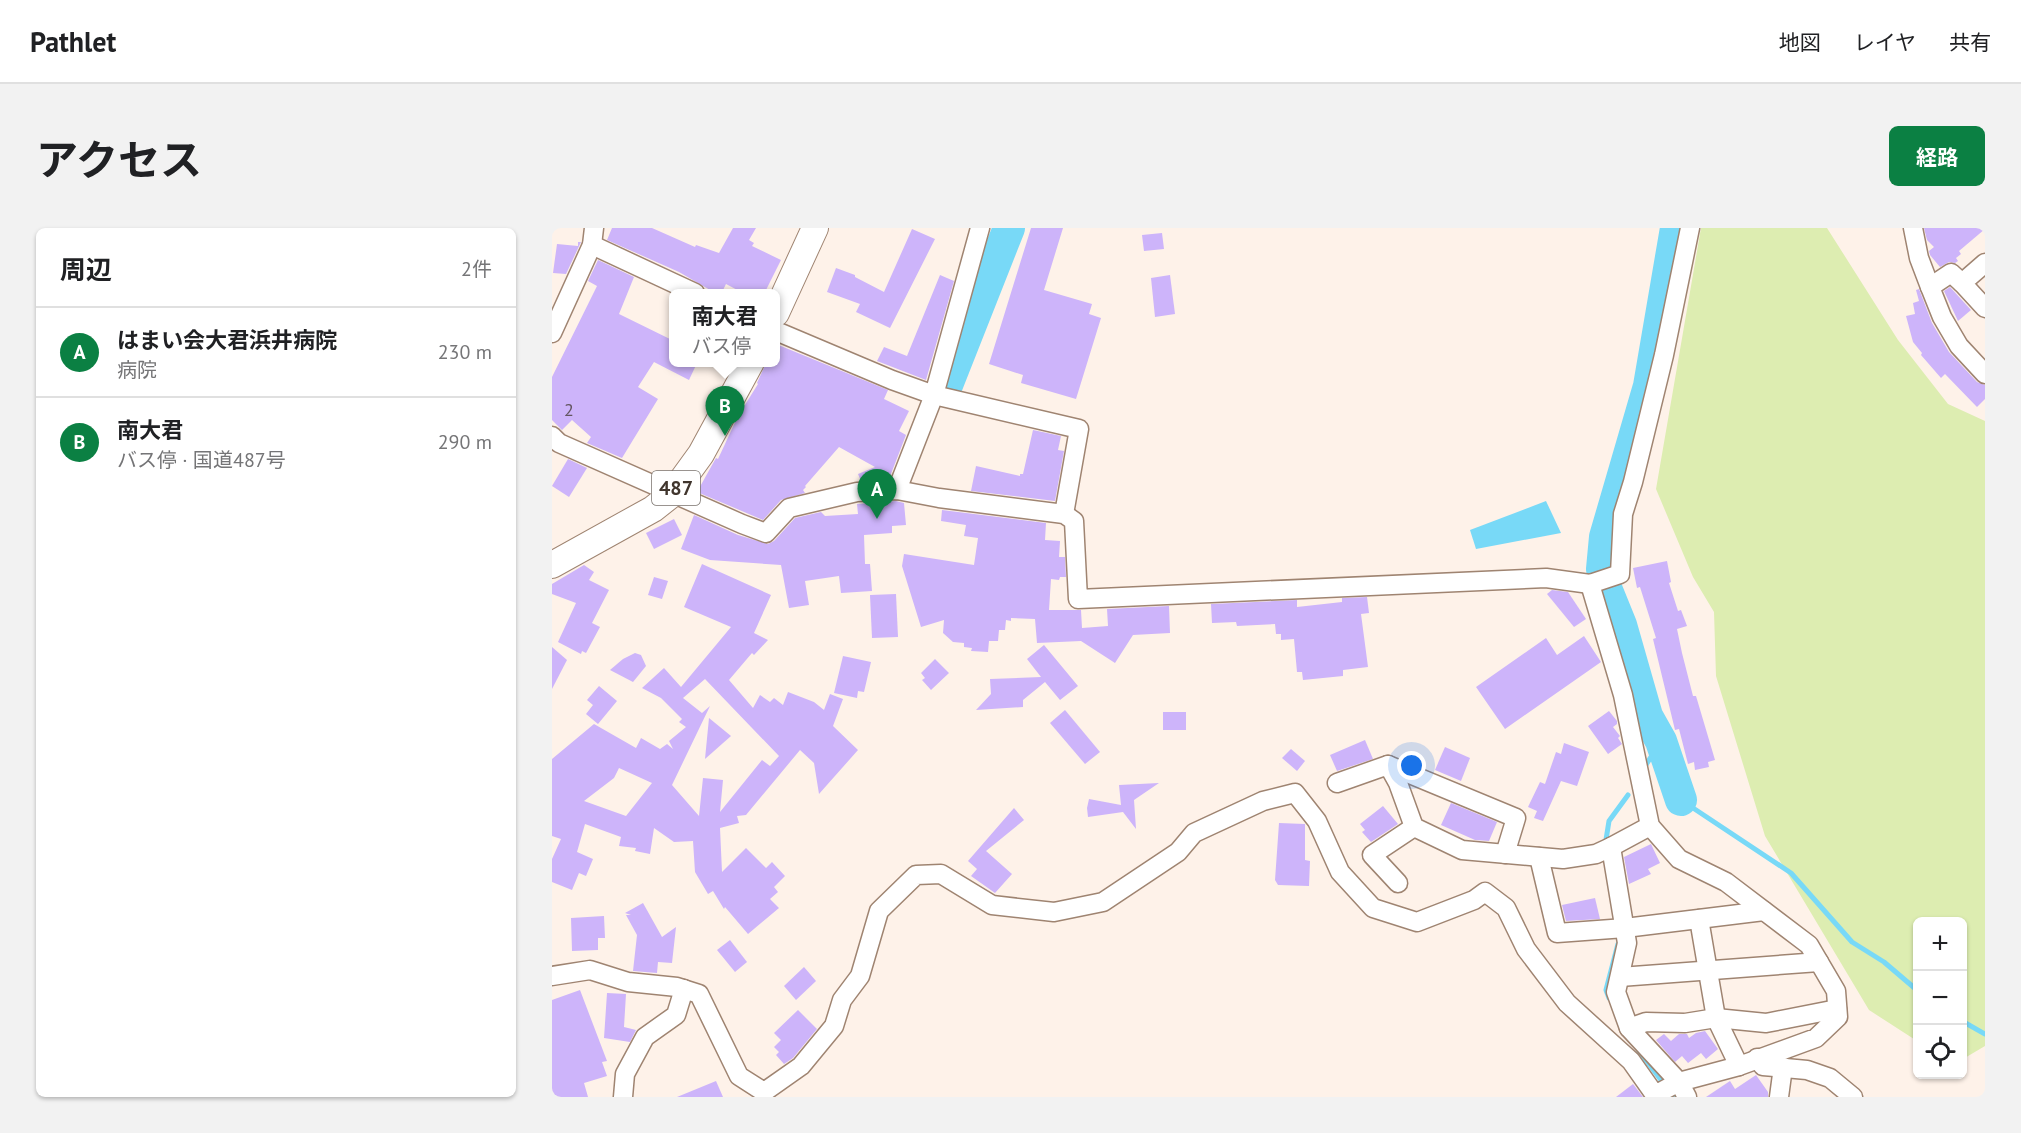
<!DOCTYPE html>
<html lang="ja">
<meta charset="utf-8">
<style>
body{margin:0;font-family:"PT Sans","Noto Sans JP",sans-serif;background:#f2f2f2;color:#202124}
.controls{position:absolute;right:18px;bottom:18px;display:grid;overflow:hidden;border-radius:9px;box-shadow:0 2px 4px #0004}
.controls button{width:54px;height:54px;display:grid;place-items:center;padding:0;border:0;border-bottom:2px solid #e0e0e0;background:#fff;color:#202124;font:30px sans-serif}
.you{position:absolute;left:860px;top:538px;width:21px;height:21px;margin:-15px;border:4px solid #fff;border-radius:50%;background:#1a73e8;box-shadow:0 0 0 9px #1a73e833}
.badge{display:grid;place-items:center;width:39px;height:39px;border-radius:50%;background:#0b8043;color:#fff;font-size:20px;font-weight:700}
.pin{position:absolute;translate:-50% -50px;filter:drop-shadow(0 2px 3px #0008)}
.pin::after{content:'';position:absolute;top:32px;width:21px;height:18px;background:inherit;clip-path:polygon(0 0,100% 0,50% 100%)}
.popup{position:absolute;left:117px;top:61px;width:111px;height:78px;box-sizing:border-box;display:grid;place-content:center;border-radius:9px;background:#fff;filter:drop-shadow(0 2px 4px #0005);font-size:20px;white-space:nowrap;color:#757577}
.popup b{font-size:22px;color:#202124}
.popup::after{content:'';position:absolute;left:50%;top:100%;margin-left:-12px;border:12px solid transparent;border-top-color:#fff}
.list{margin:0;padding:0;list-style:none}
h2{display:flex;justify-content:space-between;align-items:center;height:78px;margin:0;padding:0 24px;font-size:26px}
h2 small{font-size:20px;font-weight:400;color:#757577}
.list li{display:grid;grid-template-columns:39px 1fr auto;gap:18px;align-items:center;box-sizing:border-box;height:90px;padding:0 24px;border-top:2px solid #e0e0e0}
.list b{display:block;font-size:22px;white-space:nowrap}
.list p{margin:0;font-size:20px;white-space:nowrap;color:#757577}
.list em{font-size:20px;font-style:normal;color:#757577}
.icon{flex:none;width:33px;height:33px;fill:none;stroke:currentColor;stroke-width:2;stroke-linecap:round;stroke-linejoin:round}
.map{position:relative;flex:none;width:1433px;height:869px;overflow:hidden;border-radius:9px}
header{display:flex;align-items:center;gap:36px;box-sizing:border-box;height:84px;padding:0 30px;background:#fff;border-bottom:2px solid #e0e0e0}
header strong{font-size:28px}
nav{display:flex;gap:33px;margin-inline-start:auto;font-size:21px}
.intro{display:flex;align-items:center;justify-content:space-between;box-sizing:border-box;height:144px;padding:0 36px}
h1{margin:0;font-size:42px}
.button{padding:15px 27px;border-radius:9px;background:#0b8043;color:#fff;font-size:21px;font-weight:700}
main{display:flex;gap:36px;padding:0 36px}
aside{flex:1;background:#fff;border-radius:9px;box-shadow:0 2px 4px #0004}
.map>svg:first-child{display:block}
</style>
<header>
<strong>Pathlet</strong>
<nav><a>地図</a><a>レイヤ</a><a>共有</a></nav>
</header>
<div class="intro"><h1>アクセス</h1><a class="button">経路</a></div>
<main>
<aside>
<h2>周辺<small>2件</small></h2>
<ul class="list">
<li><span class="badge">A</span><div><b>はまい会大君浜井病院</b><p>病院</p></div><em>230 m</em></li>
<li><span class="badge">B</span><div><b>南大君</b><p>バス停 · 国道487号</p></div><em>290 m</em></li>
</ul>
</aside>
<div class="map">
<svg width="1433" height="869" viewBox="0 0 1433 869">
<rect width="100%" height="100%" fill="#fef2e9"/>
<!-- green -->
<polygon fill="#ddedb1" points="1149,0 1275,0 1346,112 1396,176 1433,193 1433,818 1411,831 1410,694 1366,694 1365,813 1317,782 1213,608 1164,448 1162,384 1141,349 1104,261"/>
<!-- water -->
<polygon fill="#78d9f7" points="994,273 1009,305 924,321 918,302"/>
<g fill="none" stroke-linecap="round" stroke-linejoin="round">
<!-- stream -->
<g stroke="#78d9f7" stroke-width="5">
<polyline points="1092,540 1109,513"/>
<polyline points="1129,572 1239,645 1300,714 1332,734 1366,763"/>
<polyline points="1053,618 1057,593 1076,567"/>
<polyline points="1057,770 1054,762 1066,716"/>
<polyline points="1410,793 1433,806"/>
<polyline points="1087,823 1122,869"/>
</g>
<!-- river -->
<g stroke="#78d9f7" stroke-width="32">
<polyline points="1124,0 1097,158 1053,309 1050,341 1054,360 1069,397 1095,488 1109,513 1129,572"/>
<polyline points="393,162 457,0"/>
</g>
</g>
<!-- building -->
<g fill="#cdb4fa" fill-rule="evenodd">
<polygon points="60,0 100,0 143,19 144,17 167,25 181,0 204,0 197,12 202,15 200,18 229,32 212,66 193,66 174,56 169,66 165,66 127,44 55,12"/>
<polygon points="479,0 511,0 492,62 540,76 537,86 549,90 524,171 469,155 471,147 437,136"/>
<polygon points="1372,0 1433,0 1433,1 1407,23 1409,26 1404,30 1406,33 1403,35 1397,34 1388,39 1378,27 1377,23 1382,19 1375,12"/>
<polygon points="360,1 383,11 338,100 304,84 308,76 275,64 284,40 303,47 303,49 332,64"/>
<polygon points="610,5 612,21 592,23 590,7"/>
<polygon points="26,14 29,14 14,46 1,45 5,16 26,18"/>
<polygon points="46,32 82,49 67,86 122,113 122,135 145,135 137,152 102,134 86,159 106,171 70,230 35,215 39,209 20,192 10,202 0,192 0,149 45,58 36,53"/>
<polygon points="388,47 402,53 374,152 325,133 332,119 355,128"/>
<polygon points="618,47 623,86 603,89 599,50"/>
<polygon points="1398,59 1419,82 1406,93 1392,63"/>
<polygon points="1367,61 1380,95 1397,124 1425,154 1433,157 1433,171 1425,179 1393,146 1389,150 1369,127 1370,125 1361,114 1354,88 1363,86 1361,75 1367,73 1364,62"/>
<polygon points="224,116 336,162 332,171 357,183 347,203 354,207 337,251 309,253 306,246 323,239 287,219 253,258 254,259 251,262 253,265 229,272 211,292 145,264 164,230 166,231 186,188 206,156 205,155 214,135 224,135"/>
<polygon points="481,202 509,208 506,222 512,223 503,273 419,263 424,238 468,248 468,246 471,246"/>
<polygon points="16,231 35,240 17,269 0,258"/>
<polygon points="344,273 352,275 354,297 340,298 340,305 312,307 313,336 318,336 320,363 289,365 287,348 253,353 257,377 237,380 229,337 158,332 129,321 142,287 186,307 216,316 222,313 243,290 269,284 273,288 306,286 305,276"/>
<polygon points="390,282 494,295 493,312 508,313 507,329 513,329 514,349 508,349 507,352 499,351 497,382 529,382 530,400 556,398 555,381 617,378 618,405 581,407 563,435 529,413 485,415 483,391 459,390 459,393 454,392 453,402 447,402 446,413 437,413 436,424 419,423 420,420 412,419 412,415 401,414 391,405 392,392 369,399 350,338 352,326 422,337 426,310 412,308 414,297 389,293"/>
<polygon points="122,291 130,307 102,321 94,305"/>
<polygon points="1115,333 1119,354 1117,355 1126,383 1129,382 1135,398 1125,401 1130,425 1141,468 1144,468 1163,532 1156,534 1157,539 1143,542 1142,534 1136,536 1127,501 1123,502 1101,411 1104,410 1088,359 1085,360 1081,340"/>
<path d="M150,336L219,367L202,405L216,412L202,427L200,425L177,452L201,480L208,467L218,474L222,470L231,477L236,464L262,474L272,482L278,466L291,471L281,498L306,522L267,566L262,535L248,522L194,587L185,588L187,595L168,600L170,644L194,620L214,640L220,634L233,648L222,659L226,664L218,671L227,680L196,706L173,679L172,681L161,663L156,666L143,644L141,613L122,614L102,600L98,626L83,623L84,620L67,618L69,609L33,596L25,624L41,631L34,648L27,645L20,662L0,654V631L9,611L0,608V531L42,496L84,520L89,510L108,521L115,516L121,521L117,513L134,499L127,494L130,491L109,470L90,460L112,440L129,459L179,399L132,379ZM153,451L227,528L218,538L210,532L168,584L171,552L151,550L147,588L120,557L158,478L150,485L131,470ZM67,540L100,555L74,588L32,573L62,550Z"/>
<polygon points="32,337 42,344 37,352 57,362 40,395 48,399 34,425 30,423 29,426 6,414 24,375 0,366 0,356"/>
<polygon points="102,349 116,353 110,371 96,367"/>
<polygon points="1000,362 1016,364 1034,391 1022,399 995,366"/>
<polygon points="344,366 346,409 320,410 318,367"/>
<polygon points="815,369 817,385 809,386 816,439 791,442 791,448 751,452 750,444 745,444 742,411 729,412 729,406 724,406 723,396 685,398 684,394 660,395 659,376 745,372 745,379 790,374 790,370"/>
<polygon points="1032,408 1049,434 953,501 924,459 994,410 1005,427"/>
<polygon points="492,417 526,458 508,472 493,454 471,472 471,479 424,482 439,466 438,451 489,449 475,431"/>
<polygon points="0,419 15,432 0,461"/>
<polygon points="83,425 89,427 94,438 81,454 58,442 71,431"/>
<polygon points="291,428 319,434 312,464 306,463 305,470 282,465"/>
<polygon points="383,431 397,445 379,462 370,452 373,450 369,445"/>
<polygon points="47,458 65,473 46,496 34,486 41,477 35,472"/>
<polygon points="513,482 548,524 533,536 498,495"/>
<polygon points="1057,483 1065,493 1065,496 1061,499 1068,508 1066,510 1070,516 1056,526 1036,498"/>
<rect x="611" y="484" width="23" height="18"/>
<polygon points="157,490 179,508 153,531"/>
<polygon points="813,512 821,531 785,543 778,527"/>
<polygon points="1012,515 1037,524 1025,558 1009,553 991,593 982,590 985,583 976,579 988,554 993,556 1004,524 1009,526"/>
<polygon points="893,519 918,530 909,553 883,542"/>
<polygon points="739,521 753,533 745,543 730,530"/>
<polygon points="607,555 582,572 584,601 571,584 536,589 535,580 537,571 569,577 567,557"/>
<polygon points="899,575 945,594 937,613 923,612 889,597"/>
<polygon points="831,578 846,596 819,614 810,604 813,602 808,596"/>
<polygon points="462,580 472,592 434,623 460,646 443,665 419,648 425,641 416,633"/>
<polygon points="727,595 753,596 753,632 758,633 757,658 726,657 723,652"/>
<polygon points="1099,616 1108,635 1096,641 1099,646 1077,656 1072,629"/>
<polygon points="1043,670 1048,691 1014,693 1010,677"/>
<polygon points="91,675 110,709 124,699 120,735 106,734 105,745 81,743 85,707 74,687 79,687 73,685"/>
<polygon points="52,688 53,710 46,710 46,722 20,723 19,690"/>
<polygon points="178,712 195,734 183,744 165,722"/>
<polygon points="252,739 264,753 244,772 232,758"/>
<polygon points="28,762 55,833 50,834 55,848 32,855 36,869 0,869 0,772"/>
<polygon points="55,765 74,766 72,799 84,802 78,814 52,810"/>
<polygon points="246,782 265,801 241,830 232,836 224,827 227,824 222,819 229,812 222,805"/>
<polygon points="1153,803 1166,821 1154,831 1149,825 1136,835 1130,828 1123,834 1104,812 1112,806 1119,813 1127,806 1135,806 1137,810 1144,805"/>
<polygon points="1204,847 1216,864 1216,869 1154,869 1178,853 1183,861"/>
<polygon points="164,853 171,869 125,869"/>
<polygon points="1081,856 1091,869 1064,869"/>
</g>
<g fill="none" stroke-linecap="round" stroke-linejoin="round">
<defs>
<g id="minor">
<polyline points="1361,0 1367,30 1378,59"/>
<polyline points="40,17 143,65"/>
<polyline points="1433,35 1410,55 1433,80"/>
<polyline points="1410,55 1399,45 1378,59 1390,89 1407,118 1433,146"/>
<polyline points="224,103 340,152 382,167 527,201 512,286"/>
<polyline points="0,105 40,17 42,0"/>
<polyline points="0,208 7,215 190,296 214,305 237,280 305,264 345,262 387,270 512,286 522,293 526,371 994,350 1038,356 1068,346 1071,286 1081,254 1112,127 1138,0"/>
<polyline points="345,262 382,167 428,0"/>
<polyline points="836,537 964,590 953,626"/>
<polyline points="785,555 836,537 846,555 862,599 910,622 1011,631 1044,626 1059,619"/>
<polyline points="1098,598 1059,619 1075,715 1064,764 1077,800 1127,854 1135,869"/>
<polyline points="987,629 1005,705 1073,700 1212,683"/>
<polyline points="846,655 820,627 862,599"/>
<polyline points="1147,691 1164,790 1187,838"/>
<polyline points="0,748 38,742 76,754 125,759 147,766 187,848 212,864 249,838 282,798 290,772 308,748 327,683 364,647 389,646 440,677 502,684 551,674 626,624 642,605 711,573 743,565 765,593 788,644 821,680 865,694 922,672 933,664 954,680 974,721 1015,775 1079,833 1103,867 1127,854 1187,838 1264,810 1286,789 1284,763 1257,717 1174,654 1127,631 1098,598 1071,467 1038,356"/>
<polyline points="1068,749 1267,734"/>
<polyline points="1077,800 1094,794 1133,795 1164,790 1214,795 1285,781"/>
<polyline points="1205,830 1211,838 1255,842 1278,850 1301,869"/>
<polyline points="71,869 73,846 93,809 124,787 132,761"/>
<polyline points="1227,869 1231,839"/>
</g>
<g id="highway">
<polyline points="224,85 263,0"/>
<polyline points="0,337 101,281 120,266 149,226 199,134"/>
</g>
</defs>
<!-- minor casing -->
<use href="#minor" stroke="#9f8471" stroke-width="21"/>
<!-- highway casing -->
<use href="#highway" stroke="#9f8471" stroke-width="28"/>
<!-- minor -->
<use href="#minor" stroke="#fff" stroke-width="18"/>
<!-- highway -->
<use href="#highway" stroke="#fff" stroke-width="26"/>
</g>
<g text-anchor="middle" dominant-baseline="central" stroke-width="5" stroke-linejoin="round" paint-order="stroke">
<!-- number labels -->
<g font-size="18" fill="#635560">
<text x="17" y="181">2</text>
</g>
<!-- shield labels -->
<rect fill="#fff" stroke="#79726c" stroke-width="1.5" x="100" y="243" width="48" height="34" rx="4.5"/>
<g font-size="20" font-weight="bold" fill="#40352d">
<text x="124" y="260">487</text>
</g>
</g>
</svg>
<div class="controls">
<button>+</button>
<button>−</button>
<button><svg class="icon" aria-label="locate" viewBox="0 0 24 24"><circle cx="12" cy="12" r="6"/><path d="M12 2v4M12 18v4M2 12h4M18 12h4"/></svg></button>
</div>
<div class="you"></div>
<div class="pin badge" style="left:325px;top:291px">A</div>
<div class="pin badge" style="left:173px;top:208px">B</div>
<div class="popup"><b>南大君</b>バス停</div>
</div>
</main>
